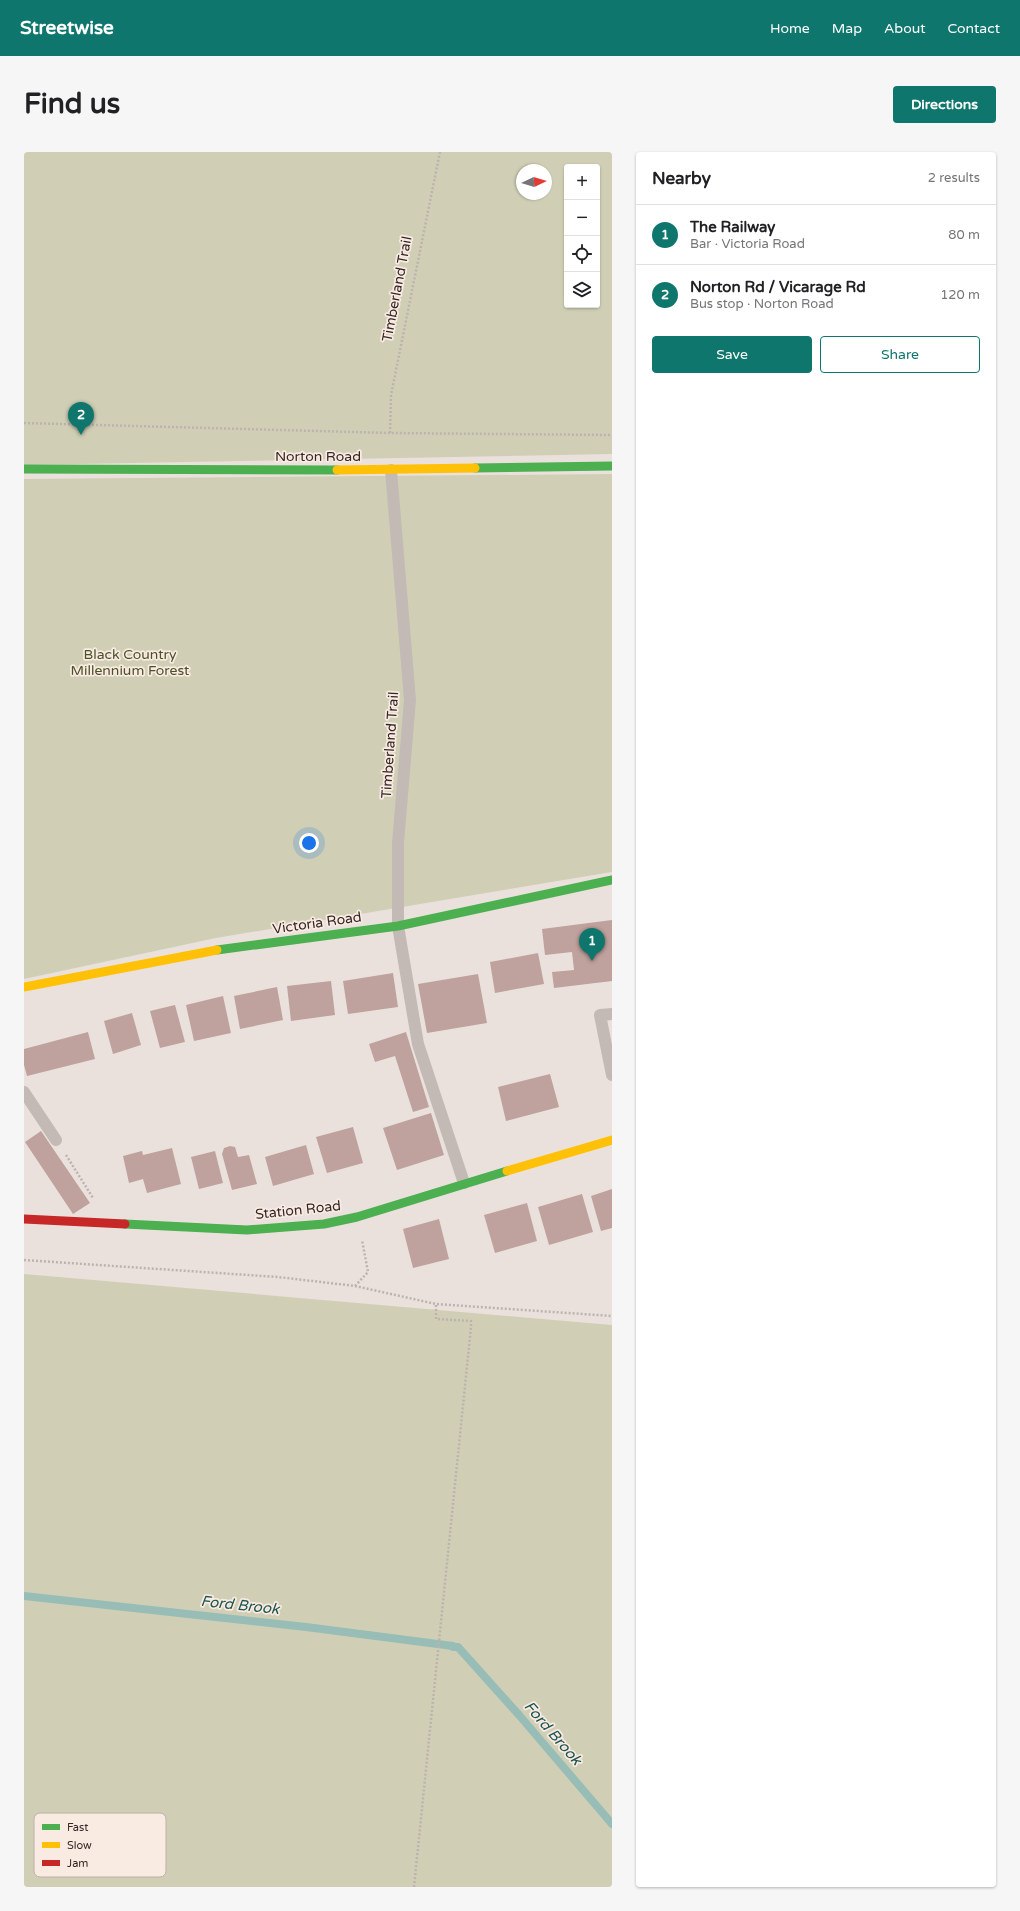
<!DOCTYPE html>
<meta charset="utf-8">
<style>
body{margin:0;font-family:"Varela Round",sans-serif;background:#f6f6f6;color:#202124}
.controls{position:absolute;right:12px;top:12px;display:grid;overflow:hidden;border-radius:4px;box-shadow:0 1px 3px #0004}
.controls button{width:36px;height:36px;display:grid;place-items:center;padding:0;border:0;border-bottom:1px solid #e0e0e0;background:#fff;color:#202124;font:20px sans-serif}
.compass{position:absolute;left:492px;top:12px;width:36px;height:36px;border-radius:50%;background:#fff;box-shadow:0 1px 3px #0004;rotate:86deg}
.you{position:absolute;left:285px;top:691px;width:14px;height:14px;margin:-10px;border:3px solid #fff;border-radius:50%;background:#1a73e8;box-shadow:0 0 0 6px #1a73e833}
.badge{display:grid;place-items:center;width:26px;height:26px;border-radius:50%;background:#0f766e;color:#fff;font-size:13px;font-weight:700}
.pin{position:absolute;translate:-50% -33px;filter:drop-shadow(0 1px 2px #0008)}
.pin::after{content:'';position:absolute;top:21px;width:14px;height:12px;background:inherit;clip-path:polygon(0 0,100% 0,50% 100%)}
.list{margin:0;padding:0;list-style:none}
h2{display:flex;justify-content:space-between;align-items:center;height:52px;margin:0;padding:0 16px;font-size:17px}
h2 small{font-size:13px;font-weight:400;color:#757577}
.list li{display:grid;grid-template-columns:26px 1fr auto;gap:12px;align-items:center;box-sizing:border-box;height:60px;padding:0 16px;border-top:1px solid #e0e0e0}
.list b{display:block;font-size:15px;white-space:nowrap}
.list p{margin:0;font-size:13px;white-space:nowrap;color:#757577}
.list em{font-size:13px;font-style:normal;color:#757577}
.actions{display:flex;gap:8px;padding:12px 16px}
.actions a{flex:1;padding:9px 0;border:1px solid #0f766e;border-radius:4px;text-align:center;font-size:14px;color:#0f766e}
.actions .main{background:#0f766e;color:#fff}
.icon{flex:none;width:22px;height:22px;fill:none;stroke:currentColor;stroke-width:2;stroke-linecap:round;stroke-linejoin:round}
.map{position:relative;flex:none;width:588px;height:1735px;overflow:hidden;border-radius:4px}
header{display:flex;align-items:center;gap:24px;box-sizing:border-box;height:56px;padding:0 20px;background:#0f766e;color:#fff}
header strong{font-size:19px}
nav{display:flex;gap:22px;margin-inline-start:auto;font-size:14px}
.intro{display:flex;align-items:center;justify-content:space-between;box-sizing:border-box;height:96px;padding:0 24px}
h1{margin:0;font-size:28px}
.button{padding:10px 18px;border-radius:4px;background:#0f766e;color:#fff;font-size:14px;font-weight:700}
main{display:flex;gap:24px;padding:0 24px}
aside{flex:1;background:#fff;border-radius:4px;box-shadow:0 1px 3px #0004}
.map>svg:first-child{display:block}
</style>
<header>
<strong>Streetwise</strong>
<nav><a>Home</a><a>Map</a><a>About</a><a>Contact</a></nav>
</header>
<div class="intro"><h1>Find us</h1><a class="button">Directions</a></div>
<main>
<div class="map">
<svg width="588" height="1735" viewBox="0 0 588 1735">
<rect width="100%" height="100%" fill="#ebe1dc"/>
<!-- green -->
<g fill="#d0cfb6" fill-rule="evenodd">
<path d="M0,0H588V302L0,313ZM543,15H573V153H543ZM498,18H522V42H498Z"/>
<polygon points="588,322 588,720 192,786 0,827 0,327"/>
<polygon points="0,1122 588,1173 588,1735 0,1735"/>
</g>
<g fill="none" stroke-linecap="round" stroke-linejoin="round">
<!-- stream -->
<g stroke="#98bdb7" stroke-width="8">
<polyline points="0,1444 282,1475 429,1494"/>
<polyline points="429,1495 434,1495 495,1563 588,1672"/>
</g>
</g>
<!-- building -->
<g fill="#bfa19d">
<polygon points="588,768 588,829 530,836 528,820 550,818 548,800 521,803 518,777"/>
<polygon points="514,801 520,832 471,841 466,810"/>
<polygon points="369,821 374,855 324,862 319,829"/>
<polygon points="454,822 463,871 403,881 394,832"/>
<polygon points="307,829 311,863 267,869 263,834"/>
<polygon points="253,835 259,868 216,877 210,844"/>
<polygon points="199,844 207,881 170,889 162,853"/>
<polygon points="151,853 161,890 136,896 126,859"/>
<polygon points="108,861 117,893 89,902 80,869"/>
<polygon points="64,880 71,907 3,924 0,913 0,897"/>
<polygon points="382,880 405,955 389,960 371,904 351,910 345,892"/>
<polygon points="526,922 535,955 482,969 474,935"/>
<polygon points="407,961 420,1003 373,1018 359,976"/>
<polygon points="329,975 339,1011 303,1021 292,985"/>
<polygon points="17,979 66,1051 49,1062 1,990"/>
<polygon points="282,993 290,1022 249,1034 241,1005"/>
<polygon points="206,994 211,995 214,1005 225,1003 233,1032 208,1038 198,1002 200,996"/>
<polygon points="148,996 157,1032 123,1041 119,1027 105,1031 99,1004 118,999 119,1003"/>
<polygon points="191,999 199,1031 175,1037 167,1005"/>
<polygon points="588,1037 588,1076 577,1079 567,1044"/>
<polygon points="558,1042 569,1080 525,1093 514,1055"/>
<polygon points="503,1051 513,1089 471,1101 460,1063"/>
<polygon points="415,1067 425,1107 389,1116 379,1077"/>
</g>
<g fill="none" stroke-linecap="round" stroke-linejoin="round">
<!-- path -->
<g stroke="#bcb2af" stroke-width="2.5" stroke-dasharray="2 2" stroke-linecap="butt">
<polyline points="0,271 366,281 588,283"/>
<polyline points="366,281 367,243 416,0"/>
<polyline points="42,1003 69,1046"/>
<polyline points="0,1108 254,1125 331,1134 412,1152 588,1164"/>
<polyline points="331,1134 344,1120 338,1088"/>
<polyline points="390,1735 447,1175 447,1169 412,1167 412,1152"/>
</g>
<!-- lane -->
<g stroke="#c3bab6" stroke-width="12">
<polyline points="367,318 386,548 374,691 374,774 394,892 440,1031"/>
<polyline points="588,862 576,863 588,923"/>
<polyline points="0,940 32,988"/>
</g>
<!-- fast -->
<g stroke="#4caf50" stroke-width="9">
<polyline points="451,316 588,314"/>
<polyline points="0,317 313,318"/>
<polyline points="193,798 374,774 588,728"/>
<polyline points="101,1072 223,1078 300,1072 333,1065 483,1019"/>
</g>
<!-- slow -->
<g stroke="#ffc107" stroke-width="9">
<polyline points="313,318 451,316"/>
<polyline points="0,835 193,798"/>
<polyline points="483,1019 588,988"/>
</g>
<!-- jam -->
<polyline stroke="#c62828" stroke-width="9" points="0,1067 101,1072"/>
</g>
<g text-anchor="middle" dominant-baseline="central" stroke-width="3.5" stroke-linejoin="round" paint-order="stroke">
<!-- street labels -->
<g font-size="14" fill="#332725" stroke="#f9eae2">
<text transform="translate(373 137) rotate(-79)">Timberland Trail</text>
<text x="294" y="304">Norton Road</text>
<text transform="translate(366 593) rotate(-86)">Timberland Trail</text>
<text transform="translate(293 771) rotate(-8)">Victoria Road</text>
<text transform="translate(274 1058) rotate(-6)">Station Road</text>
</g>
<!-- park labels -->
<g font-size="14" fill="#4a5228" stroke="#f9eae2">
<text x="106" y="502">Black Country<tspan x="106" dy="16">Millennium Forest</tspan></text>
</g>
<!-- water labels -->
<g font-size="15" font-style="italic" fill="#1a554f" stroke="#f9eae2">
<text transform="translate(216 1453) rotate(6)">Ford Brook</text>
<text transform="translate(529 1581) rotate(49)">Ford Brook</text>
</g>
</g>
<!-- legend -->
<rect x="10" y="1661" width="132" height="64" rx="6" fill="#f9eae2" stroke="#beb0a9" stroke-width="1"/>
<rect x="18" y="1672" width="18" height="6" fill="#4caf50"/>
<rect x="18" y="1690" width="18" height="6" fill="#ffc107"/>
<rect x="18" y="1708" width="18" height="6" fill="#c62828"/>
<g font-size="11" fill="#332725">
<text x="43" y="1679">Fast</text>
<text x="43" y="1697">Slow</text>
<text x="43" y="1715">Jam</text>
</g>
</svg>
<div class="controls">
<button>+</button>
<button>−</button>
<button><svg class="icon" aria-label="locate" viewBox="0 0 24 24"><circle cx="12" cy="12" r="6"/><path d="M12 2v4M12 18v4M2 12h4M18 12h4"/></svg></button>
<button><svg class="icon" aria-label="layers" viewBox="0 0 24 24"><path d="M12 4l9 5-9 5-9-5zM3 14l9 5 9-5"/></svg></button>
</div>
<svg class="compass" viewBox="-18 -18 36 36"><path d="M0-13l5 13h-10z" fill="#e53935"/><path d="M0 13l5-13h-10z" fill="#757577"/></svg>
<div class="you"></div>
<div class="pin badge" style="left:568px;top:809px">1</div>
<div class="pin badge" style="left:57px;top:283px">2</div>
</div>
<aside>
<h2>Nearby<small>2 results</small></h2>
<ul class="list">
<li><span class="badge">1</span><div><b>The Railway</b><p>Bar · Victoria Road</p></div><em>80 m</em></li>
<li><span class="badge">2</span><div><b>Norton Rd / Vicarage Rd</b><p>Bus stop · Norton Road</p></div><em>120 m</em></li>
</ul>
<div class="actions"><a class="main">Save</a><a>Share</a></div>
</aside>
</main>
